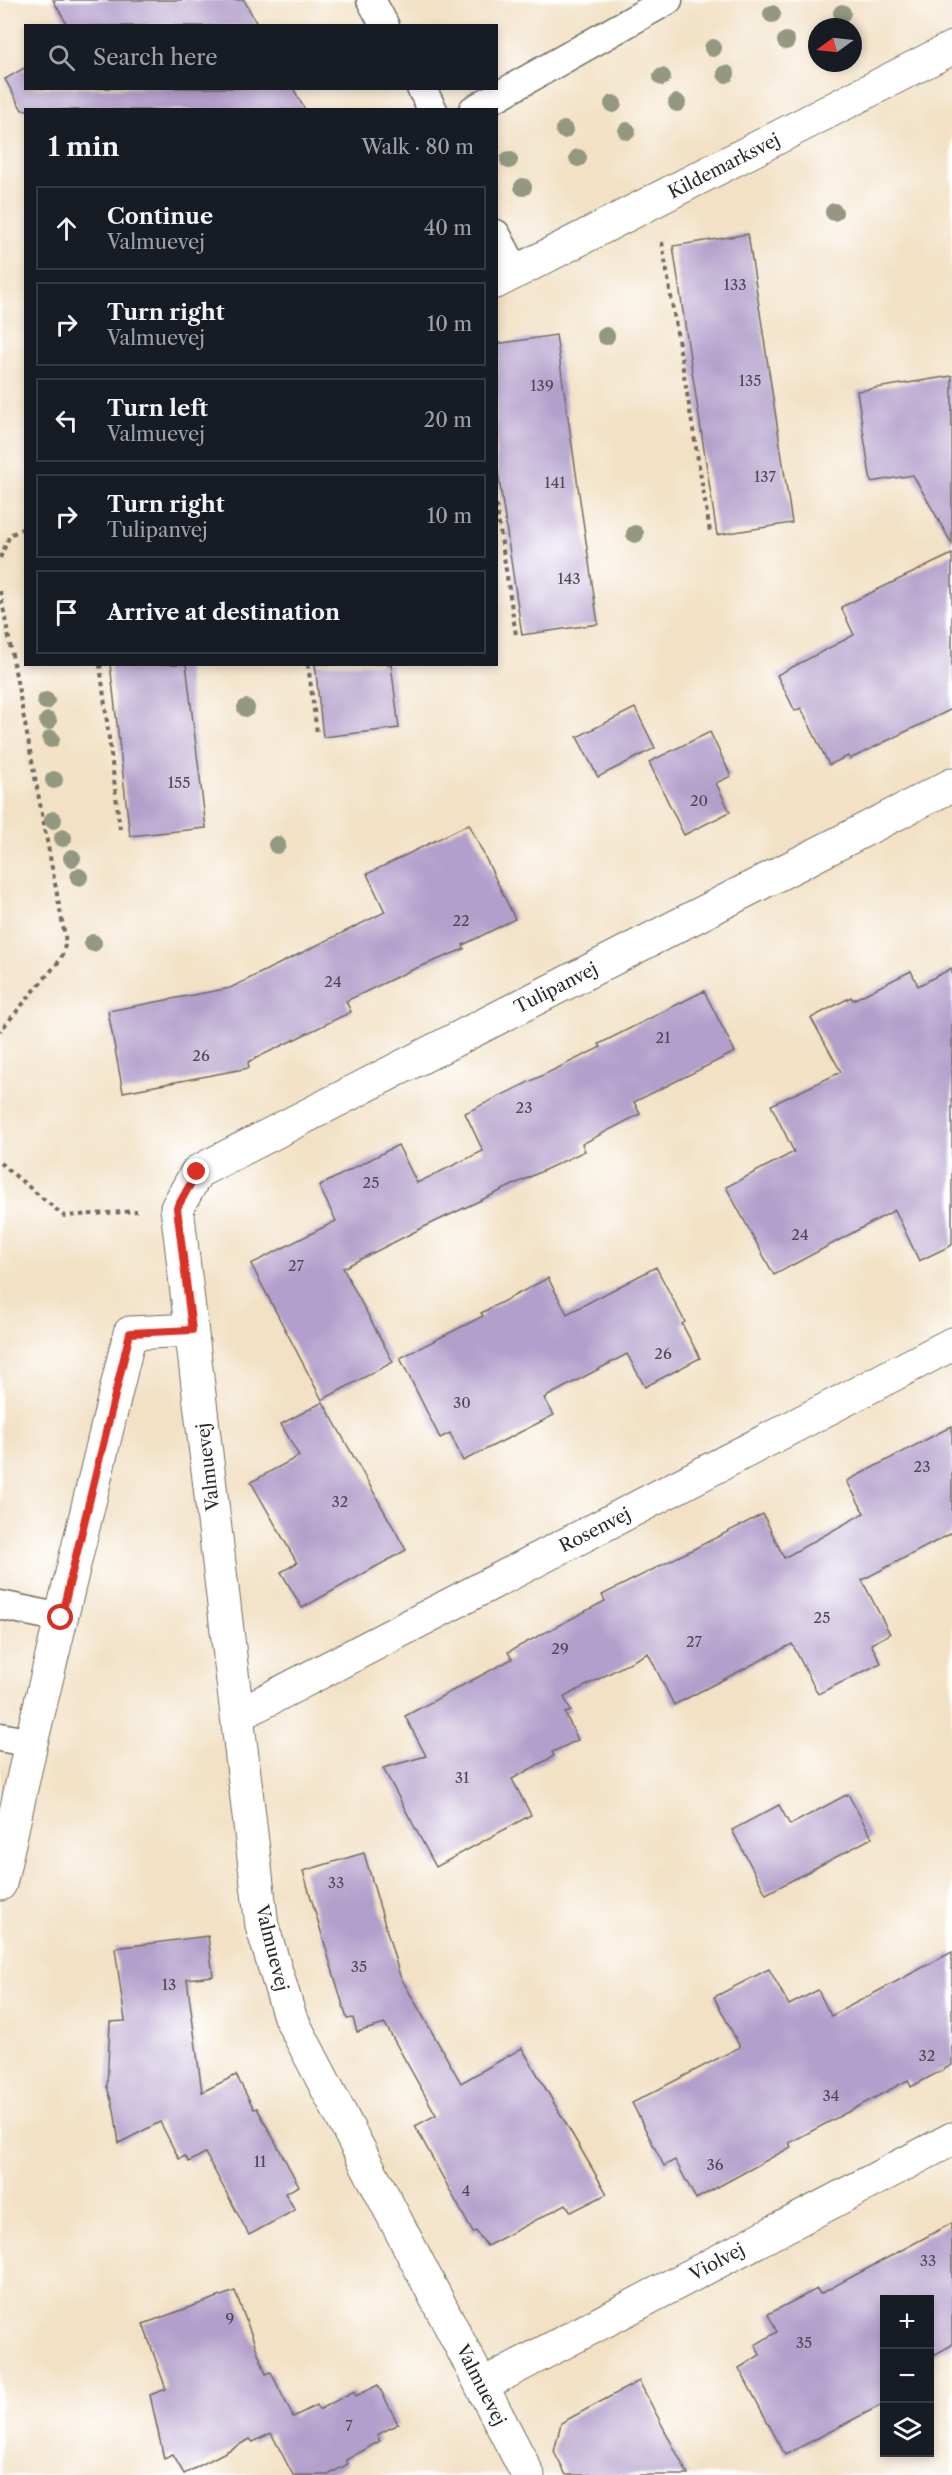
<!DOCTYPE html>
<meta charset="utf-8">
<style>
body{margin:0;font-family:"Libre Caslon Text",serif;background:#20242c;color:#f1f3f6}
.controls{position:absolute;right:18px;bottom:18px;display:grid;overflow:hidden;border-radius:0px;box-shadow:0 3px 9px #0003}
.controls button{width:54px;height:54px;display:grid;place-items:center;padding:0;border:0;border-bottom:2px solid #363941;background:#171b24;color:#f1f3f6;font:30px sans-serif}
.compass{position:absolute;left:808px;top:18px;width:54px;height:54px;border-radius:50%;background:#171b24;box-shadow:0 3px 9px #0003;rotate:255deg}
.stop{position:absolute;width:18px;height:18px;margin:-14px;border:4px solid #d93025;border-radius:50%;background:#fff}
.stop.end{background:#d93025;border-color:#fff;box-shadow:0 2px 6px #0008}
.list{margin:0;padding:0;list-style:none}
h2{display:flex;justify-content:space-between;align-items:center;height:78px;margin:0;padding:0 24px;font-size:26px}
h2 small{font-size:20px;font-weight:400;color:#9ea1a6}
.list li{display:grid;grid-template-columns:39px 1fr auto;gap:18px;align-items:center;box-sizing:border-box;height:84px;margin:0 12px 12px;padding:0 12px;border:2px solid #363941;border-radius:0px}
.list b{display:block;font-size:22px;white-space:nowrap}
.list p{margin:0;font-size:20px;white-space:nowrap;color:#9ea1a6}
.list em{font-size:20px;font-style:normal;color:#9ea1a6}
.icon{flex:none;width:33px;height:33px;fill:none;stroke:currentColor;stroke-width:2;stroke-linecap:round;stroke-linejoin:round}
.map{position:relative;flex:none;width:952px;height:2475px;overflow:hidden}
.search{position:absolute;background:#171b24;box-shadow:0 3px 9px #0003;left:24px;top:24px;width:474px;height:66px;display:flex;align-items:center;gap:15px;box-sizing:border-box;padding:0 21px;border-radius:0px;color:#9ea1a6;font-size:22px}
.panel{position:absolute;background:#171b24;box-shadow:0 3px 9px #0003;left:24px;top:108px;width:474px;height:558px;border-radius:0px}
.map>svg:first-child{display:block}
</style>
<div class="map">
<svg width="952" height="2475" viewBox="0 0 952 2475">
<rect width="100%" height="100%" fill="#fff"/>
<filter id="ink" filterUnits="userSpaceOnUse"><feTurbulence type="fractalNoise" baseFrequency=".0167" numOctaves="2"/><feDisplacementMap in="SourceGraphic" scale="12" xChannelSelector="R" yChannelSelector="G"/><feConvolveMatrix kernelMatrix="1 2 1 2 8 2 1 2 1" color-interpolation-filters="sRGB"/></filter>
<filter id="wash" filterUnits="userSpaceOnUse"><feTurbulence type="fractalNoise" baseFrequency=".008" numOctaves="4" result="noise"/><feDisplacementMap in="SourceGraphic" scale="24" xChannelSelector="R" yChannelSelector="G"/><feGaussianBlur stdDeviation="1.35" result="paint"/><feColorMatrix in="noise" values="0 0 0 0 0 0 0 0 0 0 0 0 0 0 0 0 0 1.4 0 .05"/><feComposite in="paint" operator="in"/></filter>
<g filter="url(#wash)">
<rect width="100%" height="100%" fill="#f2e1c5"/>
<g id="blocks">
<!-- building -->
<g fill="#b29fcb">
<polygon points="53,0 244,0 258,26 68,26"/>
<polygon points="26,67 26,88 293,88 305,110 22,110 5,79"/>
<polygon points="748,234 792,523 717,535 673,246"/>
<polygon points="556,335 598,624 522,635 496,458 496,344"/>
<polygon points="952,376 952,544 913,475 871,482 857,391"/>
<polygon points="952,554 952,709 850,759 848,756 829,765 801,708 795,711 777,675 854,635 841,607"/>
<polygon points="110,664 186,664 206,828 130,836"/>
<polygon points="315,664 391,664 399,728 323,737"/>
<polygon points="635,708 655,748 598,777 577,737"/>
<polygon points="710,732 731,776 716,783 730,812 684,835 649,762"/>
<polygon points="469,824 515,919 463,945 464,949 407,972 346,1001 351,1012 248,1062 249,1068 123,1092 108,1011 230,988 385,912 367,874"/>
<polygon points="952,968 952,1245 919,1261 895,1210 774,1275 726,1187 794,1152 771,1105 841,1072 811,1018 851,997 853,1000 911,971 918,986"/>
<polygon points="704,991 735,1052 634,1102 640,1114 582,1144 585,1151 424,1227 343,1268 393,1362 322,1400 251,1264 336,1221 319,1186 398,1145 417,1183 483,1151 465,1113 601,1047 599,1044"/>
<polygon points="656,1267 685,1322 682,1324 700,1358 645,1387 627,1354 544,1398 554,1415 463,1461 450,1433 440,1438 400,1358 483,1316 481,1313 548,1278 567,1314"/>
<polygon points="323,1402 406,1550 302,1608 281,1572 297,1563 251,1482 299,1456 281,1424"/>
<polygon points="952,1426 952,1533 862,1580 890,1634 871,1644 881,1663 818,1694 792,1644 674,1705 648,1653 564,1697 571,1711 565,1713 578,1740 552,1752 554,1756 512,1779 531,1815 436,1867 383,1768 426,1756 405,1716 512,1659 508,1652 605,1601 602,1595 763,1514 784,1558 864,1513 847,1481"/>
<polygon points="848,1794 872,1838 766,1894 732,1830 779,1805 790,1825"/>
<polygon points="364,1853 400,1976 461,2083 522,2048 607,2194 571,2212 566,2204 487,2246 476,2231 473,2233 415,2126 436,2115 385,2024 357,2032 353,2018 347,2019 303,1871"/>
<polygon points="208,1936 213,1976 187,1979 202,2092 236,2075 254,2109 257,2108 299,2186 285,2193 295,2210 249,2235 205,2153 189,2162 185,2156 179,2159 160,2122 119,2143 114,2110 107,2087 110,2022 125,2021 115,1948"/>
<polygon points="952,1952 952,2065 911,2087 908,2080 789,2143 791,2147 696,2199 675,2160 664,2166 632,2103 740,2047 714,1997 769,1969 789,2005 818,1990 831,2016"/>
<polygon points="952,2223 952,2345 930,2357 930,2300 885,2300 885,2403 785,2455 739,2368 760,2355 755,2345 777,2332 768,2314 817,2289 820,2294"/>
<polygon points="235,2291 266,2374 271,2372 293,2417 317,2405 319,2410 354,2391 356,2396 378,2385 398,2424 377,2435 380,2441 346,2460 348,2464 328,2475 293,2475 271,2433 253,2442 250,2439 184,2474 173,2455 164,2459 150,2395 166,2389 143,2324"/>
<polygon points="639,2381 688,2475 566,2475 554,2452 561,2423"/>
</g>
</g>
</g>
<g filter="url(#ink)">
<use href="#blocks" fill-opacity="0" stroke="#716b61" stroke-width="1.5"/>
<g fill="none" stroke-linecap="round" stroke-linejoin="round">
<defs>
<g id="lane">
<polyline points="371,0 385,26"/>
<polyline points="421,88 433,110"/>
<polyline points="473,110 668,0"/>
<polyline points="496,234 516,272"/>
<polyline points="0,1605 61,1618"/>
<polyline points="0,1737 31,1743"/>
</g>
<g id="street">
<polyline points="496,282 952,48"/>
<polyline points="238,1715 952,1344"/>
<polyline points="0,1884 31,1743 130,1333 191,1330"/>
<polyline points="482,2385 952,2139"/>
<polyline points="528,2475 290,2017 262,1926 177,1208 197,1172 952,785"/>
</g>
</defs>
<!-- lane casing -->
<use href="#lane" stroke="#716b61" stroke-width="31"/>
<!-- street casing -->
<use href="#street" stroke="#716b61" stroke-width="35"/>
<!-- path -->
<g stroke="#716b61" stroke-width="4" stroke-dasharray="4.5 4.5" stroke-linecap="butt">
<polyline points="662,242 710,532"/>
<polyline points="496,505 516,635"/>
<polyline points="0,558 10,535 26,527"/>
<polyline points="0,591 66,942 61,959 0,1031"/>
<polyline points="100,664 120,829"/>
<polyline points="308,664 317,733"/>
<polyline points="0,1163 64,1216 137,1211"/>
</g>
<!-- lane -->
<use href="#lane" stroke="#fff" stroke-width="28"/>
<!-- street -->
<use href="#street" stroke="#fff" stroke-width="33"/>
</g>
<!-- trees -->
<g fill="#949880">
<circle cx="842" cy="13" r="9"/>
<circle cx="772" cy="14" r="9"/>
<circle cx="786" cy="41" r="9"/>
<circle cx="713" cy="48" r="9"/>
<circle cx="726" cy="74" r="9"/>
<circle cx="662" cy="77" r="9"/>
<circle cx="677" cy="103" r="9"/>
<circle cx="613" cy="104" r="9"/>
<circle cx="564" cy="130" r="9"/>
<circle cx="627" cy="131" r="9"/>
<circle cx="578" cy="158" r="9"/>
<circle cx="509" cy="160" r="9"/>
<circle cx="523" cy="187" r="9"/>
<circle cx="834" cy="212" r="9"/>
<circle cx="606" cy="336" r="9"/>
<circle cx="635" cy="534" r="9"/>
<circle cx="46" cy="701" r="9"/>
<circle cx="246" cy="708" r="9"/>
<circle cx="48" cy="721" r="9"/>
<circle cx="51" cy="739" r="9"/>
<circle cx="54" cy="780" r="9"/>
<circle cx="53" cy="820" r="9"/>
<circle cx="63" cy="838" r="9"/>
<circle cx="277" cy="845" r="9"/>
<circle cx="72" cy="858" r="9"/>
<circle cx="79" cy="877" r="9"/>
<circle cx="93" cy="943" r="9"/>
</g>
</g>
<g fill="none" stroke-linecap="round" stroke-linejoin="round" filter="url(#ink)">
<!-- route -->
<polyline stroke="#d93025" stroke-width="8" points="61,1618 130,1333 192,1330 177,1208 197,1172"/>
</g>
<g text-anchor="middle" dominant-baseline="central" stroke-width="6" stroke-linejoin="round" paint-order="stroke">
<!-- number labels -->
<g font-size="15" fill="#4d4853">
<text x="735" y="284">133</text>
<text x="750" y="380">135</text>
<text x="542" y="385">139</text>
<text x="765" y="476">137</text>
<text x="555" y="482">141</text>
<text x="569" y="578">143</text>
<text x="179" y="782">155</text>
<text x="699" y="800">20</text>
<text x="461" y="920">22</text>
<text x="333" y="981">24</text>
<text x="663" y="1037">21</text>
<text x="201" y="1055">26</text>
<text x="524" y="1107">23</text>
<text x="371" y="1182">25</text>
<text x="800" y="1234">24</text>
<text x="296" y="1265">27</text>
<text x="663" y="1353">26</text>
<text x="462" y="1402">30</text>
<text x="922" y="1466">23</text>
<text x="340" y="1501">32</text>
<text x="822" y="1617">25</text>
<text x="694" y="1641">27</text>
<text x="560" y="1648">29</text>
<text x="462" y="1777">31</text>
<text x="336" y="1882">33</text>
<text x="359" y="1966">35</text>
<text x="169" y="1984">13</text>
<text x="927" y="2055">32</text>
<text x="831" y="2095">34</text>
<text x="260" y="2161">11</text>
<text x="715" y="2164">36</text>
<text x="466" y="2190">4</text>
<text x="928" y="2260">33</text>
<text x="230" y="2318">9</text>
<text x="804" y="2342">35</text>
<text x="349" y="2425">7</text>
</g>
<!-- street labels -->
<g font-size="18" fill="#2b2b2b" stroke="#fff">
<text transform="translate(724 166) rotate(-27)">Kildemarksvej</text>
<text transform="translate(556 988) rotate(-27)">Tulipanvej</text>
<text transform="translate(208 1467) rotate(-97)">Valmuevej</text>
<text transform="translate(595 1530) rotate(-27)">Rosenvej</text>
<text transform="translate(272 1948) rotate(76)">Valmuevej</text>
<text transform="translate(717 2262) rotate(-28)">Violvej</text>
<text transform="translate(481 2385) rotate(63)">Valmuevej</text>
</g>
</g>
</svg>
<div class="controls">
<button>+</button>
<button>−</button>
<button><svg class="icon" aria-label="layers" viewBox="0 0 24 24"><path d="M12 4l9 5-9 5-9-5zM3 14l9 5 9-5"/></svg></button>
</div>
<svg class="compass" viewBox="-18 -18 36 36"><path d="M0-13l5 13h-10z" fill="#e53935"/><path d="M0 13l5-13h-10z" fill="#9ea1a6"/></svg>
<div class="stop" style="left:61px;top:1618px"></div>
<div class="stop end" style="left:197px;top:1172px"></div>
<div class="search"><svg class="icon" aria-label="search" viewBox="0 0 24 24"><circle cx="10" cy="10" r="6"/><path d="M15 15l6 6"/></svg>Search here</div>
<section class="panel">
<h2>1 min<small>Walk · 80 m</small></h2>
<ul class="list">
<li><svg class="icon" aria-label="ahead" viewBox="0 0 24 24"><path d="M12 20V5M6 11l6-6 6 6"/></svg><div><b>Continue</b><p>Valmuevej</p></div><em>40 m</em></li>
<li><svg class="icon" aria-label="right" viewBox="0 0 24 24"><path d="M7 20v-9h11M14 6l5 5-5 5"/></svg><div><b>Turn right</b><p>Valmuevej</p></div><em>10 m</em></li>
<li><svg class="icon" aria-label="left" viewBox="0 0 24 24"><path d="M17 20v-9H6M10 6l-5 5 5 5"/></svg><div><b>Turn left</b><p>Valmuevej</p></div><em>20 m</em></li>
<li><svg class="icon" aria-label="right" viewBox="0 0 24 24"><path d="M7 20v-9h11M14 6l5 5-5 5"/></svg><div><b>Turn right</b><p>Tulipanvej</p></div><em>10 m</em></li>
<li><svg class="icon" aria-label="arrive" viewBox="0 0 24 24"><path d="M6 21V4h12l-3 4 3 4H6"/></svg><div><b>Arrive at destination</b></div></li>
</ul>
</section>
</div>
